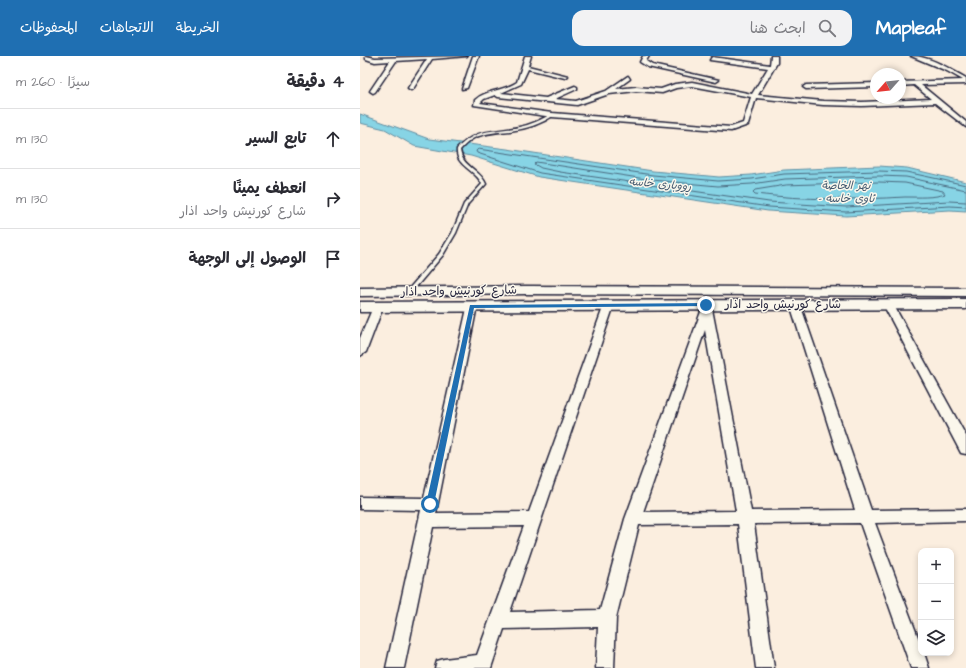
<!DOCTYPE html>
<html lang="ar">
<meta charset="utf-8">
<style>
body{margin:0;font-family:"Architects Daughter","Playpen Sans Arabic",sans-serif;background:#f2f2f3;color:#2b2b33;direction:rtl}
.controls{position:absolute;right:12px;bottom:12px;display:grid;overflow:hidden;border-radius:8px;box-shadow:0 2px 6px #0003}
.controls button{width:36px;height:36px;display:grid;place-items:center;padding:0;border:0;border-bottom:1px solid #e1e1e2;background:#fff;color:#2b2b33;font:20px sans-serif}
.compass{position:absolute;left:510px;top:12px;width:36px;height:36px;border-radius:50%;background:#fff;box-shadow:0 2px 6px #0003;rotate:243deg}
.stop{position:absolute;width:12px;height:12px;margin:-9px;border:3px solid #1f6fb2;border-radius:50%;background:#fff}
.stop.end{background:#1f6fb2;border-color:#fff;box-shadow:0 1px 4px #0008}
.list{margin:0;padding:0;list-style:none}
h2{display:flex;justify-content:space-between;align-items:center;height:52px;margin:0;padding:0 16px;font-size:17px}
h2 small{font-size:13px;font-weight:400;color:#7c7c81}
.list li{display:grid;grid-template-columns:26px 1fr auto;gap:12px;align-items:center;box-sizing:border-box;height:60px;padding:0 16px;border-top:1px solid #e1e1e2}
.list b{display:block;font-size:15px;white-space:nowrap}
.list p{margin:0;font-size:13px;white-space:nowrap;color:#7c7c81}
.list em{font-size:13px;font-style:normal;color:#7c7c81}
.icon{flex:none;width:22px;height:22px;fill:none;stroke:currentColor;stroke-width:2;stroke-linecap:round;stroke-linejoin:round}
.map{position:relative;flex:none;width:606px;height:612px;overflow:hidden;direction:ltr}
header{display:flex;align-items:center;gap:24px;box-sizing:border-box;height:56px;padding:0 20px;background:#1f6fb2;color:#fff}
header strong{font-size:19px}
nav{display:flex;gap:22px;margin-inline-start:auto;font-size:14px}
.search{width:280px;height:36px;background:#f2f2f3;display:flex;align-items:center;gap:10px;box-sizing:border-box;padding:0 14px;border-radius:12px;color:#7c7c81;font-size:15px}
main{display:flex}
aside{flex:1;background:#fff}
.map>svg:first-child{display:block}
</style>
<header>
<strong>Mapleaf</strong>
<div class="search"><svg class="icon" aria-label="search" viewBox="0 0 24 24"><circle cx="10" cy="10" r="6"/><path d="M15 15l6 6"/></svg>ابحث هنا</div>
<nav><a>الخريطة</a><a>الاتجاهات</a><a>المحفوظات</a></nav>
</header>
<main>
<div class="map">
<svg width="606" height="612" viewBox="0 0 606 612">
<rect width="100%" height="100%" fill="#fbeedf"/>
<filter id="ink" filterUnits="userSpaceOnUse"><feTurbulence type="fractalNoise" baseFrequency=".025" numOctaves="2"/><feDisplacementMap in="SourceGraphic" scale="8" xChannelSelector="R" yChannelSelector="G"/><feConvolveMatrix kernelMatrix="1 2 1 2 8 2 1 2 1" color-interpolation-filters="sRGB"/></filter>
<g filter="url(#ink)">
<!-- water -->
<polygon fill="#87d4e5" stroke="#5f8da1" points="0,58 69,83 147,93 293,115 359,121 391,119 424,114 519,110 547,112 606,126 606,155 590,154 486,160 408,155 199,124 179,121 111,100 54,90 25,73 0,67"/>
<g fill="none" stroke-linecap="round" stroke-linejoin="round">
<!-- shore -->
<g stroke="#4a697f" stroke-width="1">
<path d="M519,126L545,127L583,135L585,138C574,142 558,141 545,141C495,144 445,144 395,138L393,136L395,134L426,129Z"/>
<polyline points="606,129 546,116 519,115 424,118 392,123 358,125 293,119 118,93 116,95 117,97 180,117 409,151 486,156 590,150 606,151"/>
<polyline points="606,134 546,121 519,120 425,123 392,128 358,130 292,124 176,106 174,108 181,112 200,116 409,146 486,151 589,145 606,146"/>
</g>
<defs>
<path id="lane" d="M191,58L194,59C182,68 165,73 150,75C138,76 125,77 114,82C108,85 104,90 100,94C102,111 120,113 126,128L108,148L96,177L83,199L51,237H47L46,236L47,235L79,198L92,177L104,148L122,128C116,114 95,110 97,93C117,71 133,77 159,71C170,69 181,64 191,58Z"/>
<g id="street">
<polygon points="6,0 15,2 107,0 72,3 53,33 51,34 48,32 67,3 36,5 15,36 13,37 10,35 30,5 15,6 6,3"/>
<polygon points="113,0 119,0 107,32 102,33"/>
<path d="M165,0H171L168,10L208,20L205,22L168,13L161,28L141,37L186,42L215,30L217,31V33L195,43L216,45L246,35L268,20L270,23L256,33L276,31L301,33L315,28L332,26L392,38L408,12L350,4L352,1L410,9L411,0H417V7L398,39L463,45L502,46L571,43L554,29L540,30V26L603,24L587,15L551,0C570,0 590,13 606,22V28L561,29L606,66V71L575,47L502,50L463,49L396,42L388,69L371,75L192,61L114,49L115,44C125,34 144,35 157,26ZM332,30L391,41L383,67L371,71L192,57L120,47L124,43L135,39L138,41L217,49L249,38L276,35L302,37L316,32Z"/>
<polygon points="283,0 289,0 286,5 292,9 359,24 356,26 288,11 280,6"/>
<polygon points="516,27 516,31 446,33 443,31 446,29"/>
<path d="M435,245L440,248L511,454L606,453V465L515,467L561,589V597H564L569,612H551L500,467L394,468L414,612H396L378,468L279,469L256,562L254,612H236L238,571L144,573L131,612H75L77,605L84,603L117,599L164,470L73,471L44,612H26L61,454L0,453V441L64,442L108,248L112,247L117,250L76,457L169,456L244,249L249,246L254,249L150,556L240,554L265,463L342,253V247H350L352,253L391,455L495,454L430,248ZM345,274L376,455L283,456Z"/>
<polygon points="528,245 533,248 606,380 606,398 601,397 523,248"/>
<polygon points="18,248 23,251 6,296 0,300 0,282 13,251"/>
</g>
<g id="secondary">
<polygon points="166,230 606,232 606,240 166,238 0,240 0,232"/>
<polygon points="606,243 606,253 0,256 0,246"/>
</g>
</defs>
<!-- lane casing -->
<use href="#lane" stroke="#22223b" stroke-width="3"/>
<!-- street casing -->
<use href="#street" stroke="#22223b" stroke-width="3"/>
<!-- secondary casing -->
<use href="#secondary" stroke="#22223b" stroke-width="3"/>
<!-- lane -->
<use href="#lane" fill="#fbf7ec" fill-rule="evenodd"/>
<!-- street -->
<use href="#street" fill="#fbf7ec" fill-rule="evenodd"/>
<!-- secondary -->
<use href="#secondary" fill="#fbf7ec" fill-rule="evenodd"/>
</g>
</g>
<!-- route -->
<polygon fill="#1f6fb2" points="346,247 349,250 114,252 74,448 70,451 67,450 66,448 110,249"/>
<g text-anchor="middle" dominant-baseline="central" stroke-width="3" stroke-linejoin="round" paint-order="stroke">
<!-- far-water labels -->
<g font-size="11" font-style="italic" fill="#40576e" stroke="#fbf7ec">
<text transform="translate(300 128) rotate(5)">ڕووباری خاسە</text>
<text x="486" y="129">نهر الخاصة<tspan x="486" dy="13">- ئاوی خاسە</tspan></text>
</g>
<!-- street labels -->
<g font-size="12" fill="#22223b" stroke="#fbf7ec">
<text transform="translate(99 235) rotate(-1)">شارع كورنيش واحد اذار</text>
<text x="423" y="248">شارع كورنيش واحد اذار</text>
</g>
</g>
</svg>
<div class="controls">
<button>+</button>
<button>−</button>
<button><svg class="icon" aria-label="layers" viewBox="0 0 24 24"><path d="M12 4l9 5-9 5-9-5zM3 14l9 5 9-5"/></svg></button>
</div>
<svg class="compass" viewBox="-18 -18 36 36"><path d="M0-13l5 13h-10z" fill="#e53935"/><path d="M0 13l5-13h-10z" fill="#7c7c81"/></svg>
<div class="stop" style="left:70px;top:448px"></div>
<div class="stop end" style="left:346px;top:249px"></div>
</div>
<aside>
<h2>4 دقيقة<small>سيرًا · 260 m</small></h2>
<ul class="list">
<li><svg class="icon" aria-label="ahead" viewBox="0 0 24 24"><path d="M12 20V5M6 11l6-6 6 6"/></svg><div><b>تابع السير</b></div><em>130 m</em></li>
<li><svg class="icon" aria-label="right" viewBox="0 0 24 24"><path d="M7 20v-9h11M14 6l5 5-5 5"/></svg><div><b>انعطف يمينًا</b><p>شارع كورنيش واحد اذار</p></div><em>130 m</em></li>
<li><svg class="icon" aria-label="arrive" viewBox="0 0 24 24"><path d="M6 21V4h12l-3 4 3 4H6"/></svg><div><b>الوصول إلى الوجهة</b></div></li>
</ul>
</aside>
</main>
